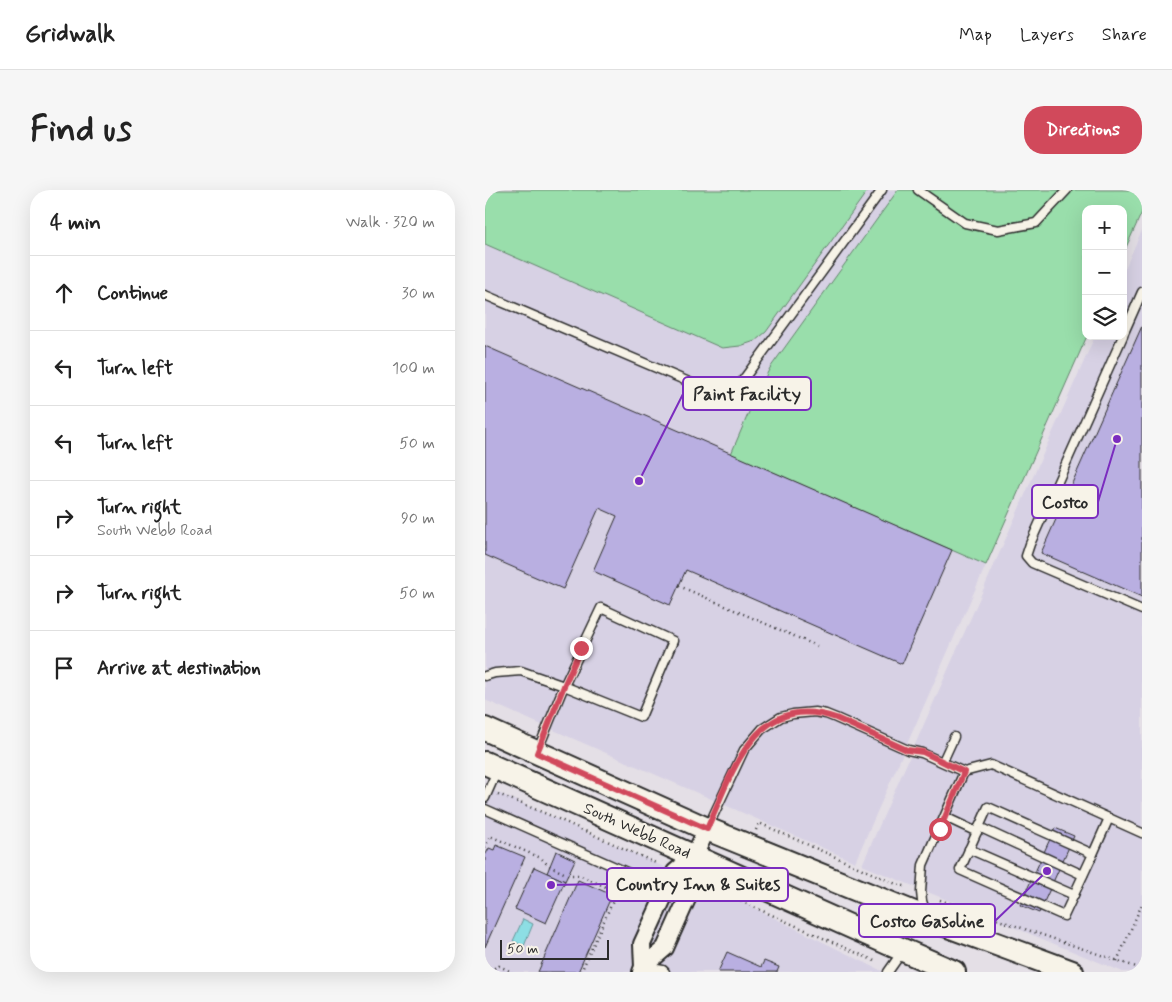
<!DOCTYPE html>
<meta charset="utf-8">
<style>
body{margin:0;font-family:Mynerve,sans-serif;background:#f6f6f6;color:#222}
.controls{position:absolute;right:15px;top:15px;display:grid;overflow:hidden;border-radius:10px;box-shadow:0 5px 20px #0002}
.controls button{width:45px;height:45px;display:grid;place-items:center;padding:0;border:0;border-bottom:1px solid #e0e0e0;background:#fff;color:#222;font:25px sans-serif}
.scale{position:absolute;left:15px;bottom:12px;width:109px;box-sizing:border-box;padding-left:5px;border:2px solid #2b2b2b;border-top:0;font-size:14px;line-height:18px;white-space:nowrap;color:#2b2b2b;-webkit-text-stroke:4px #f7f3e8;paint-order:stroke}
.stop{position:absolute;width:15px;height:15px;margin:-11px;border:4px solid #d1495b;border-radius:50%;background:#fff}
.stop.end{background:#d1495b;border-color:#fff;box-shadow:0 1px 5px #0008}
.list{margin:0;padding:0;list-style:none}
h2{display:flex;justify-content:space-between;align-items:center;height:65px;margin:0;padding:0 20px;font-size:21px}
h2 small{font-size:16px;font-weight:400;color:#767676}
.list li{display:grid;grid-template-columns:32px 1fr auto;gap:15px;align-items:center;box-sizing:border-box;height:75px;padding:0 20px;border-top:1px solid #e0e0e0}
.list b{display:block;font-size:19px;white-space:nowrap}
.list p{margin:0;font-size:16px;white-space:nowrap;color:#767676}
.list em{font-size:16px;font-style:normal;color:#767676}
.icon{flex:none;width:28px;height:28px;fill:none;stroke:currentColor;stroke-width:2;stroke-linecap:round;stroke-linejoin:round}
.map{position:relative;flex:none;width:657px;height:782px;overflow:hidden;border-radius:20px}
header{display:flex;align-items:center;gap:30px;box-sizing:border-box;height:70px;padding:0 25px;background:#fff;border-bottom:1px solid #e0e0e0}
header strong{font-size:24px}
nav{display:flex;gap:28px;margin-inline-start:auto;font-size:18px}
.intro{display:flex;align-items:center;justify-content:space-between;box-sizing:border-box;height:120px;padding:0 30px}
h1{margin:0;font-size:35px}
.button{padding:12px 22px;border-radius:20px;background:#d1495b;color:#fff;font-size:18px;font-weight:700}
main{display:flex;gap:30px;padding:0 30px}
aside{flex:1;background:#fff;border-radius:20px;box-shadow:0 5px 20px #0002}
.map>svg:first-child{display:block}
</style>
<header>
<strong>Gridwalk</strong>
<nav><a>Map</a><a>Layers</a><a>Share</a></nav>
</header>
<div class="intro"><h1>Find us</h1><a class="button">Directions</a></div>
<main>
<aside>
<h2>4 min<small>Walk · 320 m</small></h2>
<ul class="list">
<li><svg class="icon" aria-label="ahead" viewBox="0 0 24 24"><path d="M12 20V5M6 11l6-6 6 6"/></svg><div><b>Continue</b></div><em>30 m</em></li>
<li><svg class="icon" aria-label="left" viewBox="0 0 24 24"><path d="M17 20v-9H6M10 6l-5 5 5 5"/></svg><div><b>Turn left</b></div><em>100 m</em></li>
<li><svg class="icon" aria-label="left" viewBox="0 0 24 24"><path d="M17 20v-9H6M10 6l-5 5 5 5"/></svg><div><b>Turn left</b></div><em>50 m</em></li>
<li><svg class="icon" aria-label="right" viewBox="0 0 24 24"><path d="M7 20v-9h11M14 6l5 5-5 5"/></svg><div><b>Turn right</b><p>South Webb Road</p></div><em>90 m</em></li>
<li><svg class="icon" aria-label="right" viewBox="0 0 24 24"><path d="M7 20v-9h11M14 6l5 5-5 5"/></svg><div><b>Turn right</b></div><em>50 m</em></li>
<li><svg class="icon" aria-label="arrive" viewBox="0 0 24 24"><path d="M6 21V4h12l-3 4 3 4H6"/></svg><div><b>Arrive at destination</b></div></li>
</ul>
</aside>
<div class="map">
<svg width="657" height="782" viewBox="0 0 657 782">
<rect width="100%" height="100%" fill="#e4dfe6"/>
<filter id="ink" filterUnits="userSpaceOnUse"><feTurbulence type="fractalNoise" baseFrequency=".02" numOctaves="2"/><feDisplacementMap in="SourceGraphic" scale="10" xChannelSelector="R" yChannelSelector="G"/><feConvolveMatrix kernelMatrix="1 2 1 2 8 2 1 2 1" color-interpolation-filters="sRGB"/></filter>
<g filter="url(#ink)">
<!-- built -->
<g fill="#d7d1e4">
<polygon points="0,0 657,0 657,22 638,64 638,19 601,19 601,146 602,146 370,672 0,510"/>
<polygon points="657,40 657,782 638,782 377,675 610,146 638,146 638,83"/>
<polygon points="0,597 253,710 399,782 0,782"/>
</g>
<!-- green -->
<g fill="#99deab" stroke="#62846b">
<polygon points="0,0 383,0 281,142 270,151 255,156 237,158 0,54"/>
<polygon points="413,0 657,0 657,22 638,64 638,19 601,19 601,146 602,146 501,375 246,264 273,201 285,178"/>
</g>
<!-- water -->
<polygon fill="#8ddee4" stroke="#66969a" points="38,729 48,734 39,756 28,751"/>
<!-- building -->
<g fill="#b9afe1" stroke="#2b2b2b">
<polygon points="657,136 657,407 556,363"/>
<polygon points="0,156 467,360 417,474 201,380 185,415 108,381 132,326 114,318 78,399 0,365"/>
<polygon points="570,638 589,646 554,723 535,715"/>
<polygon points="11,655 40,667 0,757 0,666 4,658 9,660"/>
<polygon points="71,661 90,670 80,691 62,683"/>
<polygon points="49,677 80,691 61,733 30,719"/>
<polygon points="93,690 127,705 93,782 53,782"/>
<polygon points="242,762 276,777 279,771 294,777 292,782 233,782"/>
</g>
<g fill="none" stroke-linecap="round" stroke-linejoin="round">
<defs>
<g id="lane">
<polyline points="433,0 480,33 513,40 551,33 582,0"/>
<polyline points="0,105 244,209 397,0"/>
<polyline points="638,145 657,102"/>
<polyline points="638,146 545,354 541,366 547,373 657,420"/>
<polyline points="0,486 10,483 36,481 79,496 116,418 188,451 156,527 79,496 52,562"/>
<polyline points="458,571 469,547"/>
<polyline points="0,608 12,581"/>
<path d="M0,619L146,684C153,689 156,695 156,703"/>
<polyline points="460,627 492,642"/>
<polyline points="223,637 259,560 277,539 296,527 308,524 330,522 341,524 351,528 423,560 437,563 479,582 506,575 657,643"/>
<polyline points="494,637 598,685"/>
<polyline points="484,659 589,705"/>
<polyline points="608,664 579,726 475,680 503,617 608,664 624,628"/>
<polyline points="441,723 437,711 436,702 438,675 479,582"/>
<polyline points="160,777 178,780 180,782"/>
<polyline points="403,782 417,762"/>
</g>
<g id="street">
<polyline points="158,777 157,754 190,682 209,666"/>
<polyline points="156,782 158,777 180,758 210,691 209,666 222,639"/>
</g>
<g id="secondary">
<polyline points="0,539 222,639 444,729 587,782"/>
<polyline points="0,573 418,760 469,782"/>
</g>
</defs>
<!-- lane casing -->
<use href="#lane" stroke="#2b2b2b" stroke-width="11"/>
<!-- street casing -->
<use href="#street" stroke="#2b2b2b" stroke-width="20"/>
<!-- secondary casing -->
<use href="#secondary" stroke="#2b2b2b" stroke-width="26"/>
<!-- path -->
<g stroke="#2b2b2b" stroke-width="2.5" stroke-dasharray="1 4" stroke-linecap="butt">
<polyline points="194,396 332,456"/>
<polyline points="13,604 69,627 173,674"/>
<polyline points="271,640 274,633 411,694 423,697"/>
<polyline points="0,658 5,646 56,668 64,676 83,685 94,685 132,702 96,782"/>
<polyline points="233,701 392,772"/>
<polyline points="455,710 657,779"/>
<polyline points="632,771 657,714"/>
<polyline points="0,782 14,776 27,782"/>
</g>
<!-- lane -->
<use href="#lane" stroke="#f7f3e8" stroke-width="8"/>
<!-- street -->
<use href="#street" stroke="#f7f3e8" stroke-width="16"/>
<!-- secondary -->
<use href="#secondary" stroke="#f7f3e8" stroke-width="22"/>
</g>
</g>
<g fill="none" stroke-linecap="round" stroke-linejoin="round" filter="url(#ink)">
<!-- route -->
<path stroke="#d1495b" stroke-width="6" d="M96,458L79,496L52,563L222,639C247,582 271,500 351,528L422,560L438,562L479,582L455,639"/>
</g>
<g text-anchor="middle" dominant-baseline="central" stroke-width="4" stroke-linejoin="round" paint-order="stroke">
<!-- street labels -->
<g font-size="16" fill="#2b2b2b" stroke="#f7f3e8">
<text transform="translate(152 641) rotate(24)">South Webb Road</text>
</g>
</g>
<!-- callouts -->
<path fill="none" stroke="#7b2cbf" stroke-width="2" d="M154 291L198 204M632 249L613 312M66 695L122 694M562 681L510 731"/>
<g fill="#7b2cbf" stroke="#f7f3e8" stroke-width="2">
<circle cx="154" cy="291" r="5"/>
<circle cx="632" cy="249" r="5"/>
<circle cx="66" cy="695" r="5"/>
<circle cx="562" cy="681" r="5"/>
</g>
<g fill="#f7f3e8" stroke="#7b2cbf" stroke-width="2">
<rect x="198" y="187" width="128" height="33" rx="5"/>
<rect x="547" y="295" width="66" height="33" rx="5"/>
<rect x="122" y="678" width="181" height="33" rx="5"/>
<rect x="374" y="714" width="136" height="33" rx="5"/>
</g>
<g font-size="18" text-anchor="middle" font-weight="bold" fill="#2b2b2b">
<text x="262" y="210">Paint Facility</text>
<text x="580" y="318">Costco</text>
<text x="213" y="700">Country Inn &amp; Suites</text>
<text x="442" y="737">Costco Gasoline</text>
</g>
</svg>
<div class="controls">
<button>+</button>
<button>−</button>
<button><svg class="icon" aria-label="layers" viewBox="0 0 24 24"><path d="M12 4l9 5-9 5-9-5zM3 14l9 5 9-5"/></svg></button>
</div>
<div class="scale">50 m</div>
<div class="stop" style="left:455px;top:639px"></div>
<div class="stop end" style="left:96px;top:458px"></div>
</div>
</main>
